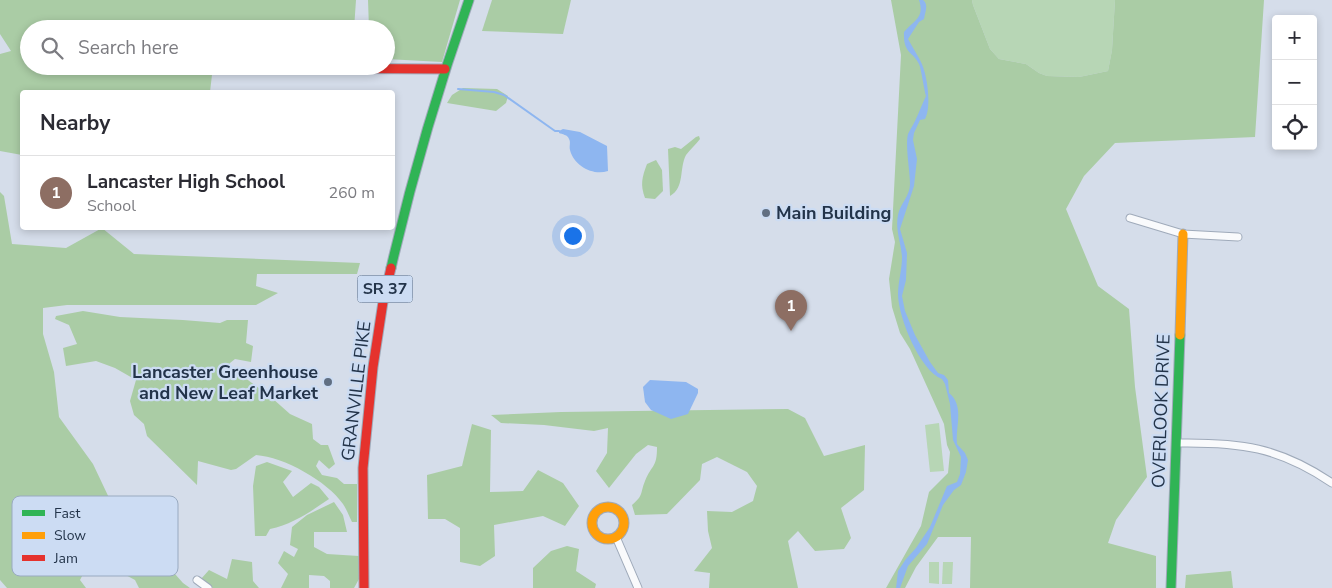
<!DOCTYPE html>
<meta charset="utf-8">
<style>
body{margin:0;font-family:"Nunito Sans",sans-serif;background:#f2f2f3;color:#2b2b33}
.controls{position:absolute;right:15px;top:15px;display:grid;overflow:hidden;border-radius:5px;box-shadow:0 2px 8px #0003}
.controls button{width:45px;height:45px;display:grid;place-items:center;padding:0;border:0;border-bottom:1px solid #e1e1e2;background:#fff;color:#2b2b33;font:25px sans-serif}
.you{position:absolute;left:572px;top:235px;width:18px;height:18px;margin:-12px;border:4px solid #fff;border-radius:50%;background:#1a73e8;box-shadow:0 0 0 8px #1a73e833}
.badge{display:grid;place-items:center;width:32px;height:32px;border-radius:50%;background:#616f82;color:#fff;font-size:16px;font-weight:700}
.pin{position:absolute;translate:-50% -41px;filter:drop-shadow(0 1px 2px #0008)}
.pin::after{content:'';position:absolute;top:26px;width:18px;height:15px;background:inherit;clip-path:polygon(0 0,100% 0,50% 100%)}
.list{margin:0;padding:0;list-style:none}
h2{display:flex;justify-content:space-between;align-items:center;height:65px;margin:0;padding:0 20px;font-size:21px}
h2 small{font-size:16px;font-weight:400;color:#7c7c81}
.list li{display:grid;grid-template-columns:32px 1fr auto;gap:15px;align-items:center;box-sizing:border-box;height:75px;padding:0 20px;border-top:1px solid #e1e1e2}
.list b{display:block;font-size:19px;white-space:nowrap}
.list p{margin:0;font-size:16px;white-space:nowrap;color:#7c7c81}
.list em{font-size:16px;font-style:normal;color:#7c7c81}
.icon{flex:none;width:28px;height:28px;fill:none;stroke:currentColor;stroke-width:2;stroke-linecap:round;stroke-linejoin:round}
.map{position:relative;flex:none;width:1332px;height:588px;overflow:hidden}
.search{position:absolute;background:#fff;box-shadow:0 2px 8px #0003;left:20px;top:20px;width:375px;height:55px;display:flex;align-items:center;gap:12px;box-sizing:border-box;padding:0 18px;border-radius:28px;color:#7c7c81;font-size:19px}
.panel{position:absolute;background:#fff;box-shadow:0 2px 8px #0003;left:20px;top:90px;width:375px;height:140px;border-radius:5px}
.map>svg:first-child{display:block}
</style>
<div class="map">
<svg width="1332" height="588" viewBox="0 0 1332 588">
<rect width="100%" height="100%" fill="#d5ddea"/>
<!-- green -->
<g fill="#b7d6b5">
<polygon points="972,0 1115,0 1112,50 1108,71 1079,77 1047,76 1039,73 1026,64 999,59 990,49 973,5"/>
<polygon points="939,423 944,471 930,472 925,425"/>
<polygon points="929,562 939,562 939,584 929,583"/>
<polygon points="943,562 953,562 952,584 942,584"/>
</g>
<!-- forest -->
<g fill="#aacca5">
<polygon points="0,0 356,0 354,29 29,29 29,66 213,66 210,92 22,92 22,155 0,151 0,54 11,51 0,34"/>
<polygon points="368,0 460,0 442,62 386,59 386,29 369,29"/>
<polygon points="492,0 571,0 563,34 482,31"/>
<polygon points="891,0 972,0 973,5 990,49 999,59 1026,64 1039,73 1047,76 1079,77 1108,71 1112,50 1115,0 1264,0 1255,137 1115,143 1084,176 1066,209 1098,286 1129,309 1135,387 1147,477 1116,520 1108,543 1156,556 1156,588 970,588 971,537 938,537 916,567 905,588 886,588 921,526 929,492 948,473 950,452 947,445 944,424 910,349 900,333 892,307 889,279 895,242 892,229 901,55"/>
<polygon points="463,88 497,89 508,96 506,103 496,111 447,103 452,95"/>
<path d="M699,136L700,139C696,144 690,150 686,155C679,168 685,188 670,196L668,149L675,147L681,149L696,137Z"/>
<path d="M656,160L662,170L663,191L655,199L645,198C640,185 642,177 647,164Z"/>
<polygon points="0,192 4,196 12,244 66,248 102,228 134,254 360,263 357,274 257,274 256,286 278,293 256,305 67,305 43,308 43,334 54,372 59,417 93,464 111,502 183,583 190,588 139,588 135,580 92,557 80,580 86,588 7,588 0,580"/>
<path d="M83,311L120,317L183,320L220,323L227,320H248L246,343L253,346L251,362L235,359L230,363L229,366L272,398L290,414L312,424L313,439L321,445H328L335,464L329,469L319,460L316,466L322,475L337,478L344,484H357V522H352C349,516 347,510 343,504C327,481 284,457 256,455L236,469L231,470L198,461L197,485L147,436L144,424L134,415L130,401L136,380L115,368L96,361L66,366L63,348L77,344L69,325L55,319L56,316Z"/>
<path d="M788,409L805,418L824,456L865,445L864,490L841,508L851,538L844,549L815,551L798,531L788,541L798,588H709L710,573L694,571L712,548L708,531L707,511L732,512L753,501L757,486L747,472L717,457L702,464L700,480L667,514L635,515L632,505C644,495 640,493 645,481C652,464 657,468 657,447L648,445L636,454L609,488L596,471L607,453L608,428L594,431L544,425L501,423L491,415L561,412Z"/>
<polygon points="472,424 491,430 490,492 523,491 538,470 563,483 579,506 565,526 543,516 494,525 495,556 480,566 460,562 460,528 445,519 428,519 427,475 462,466"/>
<path d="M267,462L292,471L283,482L293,497L311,483L319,487L329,499C310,512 293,524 270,529L266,536H255L253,486L256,466Z"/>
<polygon points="334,502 343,515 347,532 314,532 314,547 327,554 359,556 359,579 354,588 330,588 330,581 324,576 309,575 309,588 281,588 288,574 278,563 284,551 294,557 298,549 290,545 292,527 307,515"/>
<polygon points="567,546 579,549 576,571 596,584 595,588 533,588 533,568 551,551"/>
<polygon points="232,559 252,562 253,581 259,588 213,588 201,579 209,570 227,579"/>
<polygon points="1231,571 1233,588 1185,588 1186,575"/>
</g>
<!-- water -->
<g fill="#8eb6f0">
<path d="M919,0H923C929,5 925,12 924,19L919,22L908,39C912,46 916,53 920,60C927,72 932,106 925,119L920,120L914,133L913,140L917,159L914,186L900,229L907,253L906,280L902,296L905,311L915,335L930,362L938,373L944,375L948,380L949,393C965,406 955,427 957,444L965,453L968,460L966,472L961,485L954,490L943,505L927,544L908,566L900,588H896L898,571L906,559L916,548L930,527L947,486L957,482L960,474L961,457L953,440L950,404L945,384L942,379C920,371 898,317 898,294C898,282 902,270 902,257C901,242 895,230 898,215C900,204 910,196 910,184C910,171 905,146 908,134C910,130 913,125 915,121C919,113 922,104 926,96C924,89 921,68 919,64C913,51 903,54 904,32C914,20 925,18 919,0Z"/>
<path d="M563,129L580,132L607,146L608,171C593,176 574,166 570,150C569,146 571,142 569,139C568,135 562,134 559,133V131Z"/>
<polygon points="650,380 686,382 698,389 698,393 688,414 671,419 651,410 645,402 643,387"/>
</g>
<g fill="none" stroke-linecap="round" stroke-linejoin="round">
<!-- stream -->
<polyline stroke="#8eb6f0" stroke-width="2" points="458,89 494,92 504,95 555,131 559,131"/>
<defs>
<g id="street">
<polyline points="1130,218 1183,234 1238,237"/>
<path d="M1177,443C1240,442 1279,447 1332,483"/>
<polyline points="616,537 638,588"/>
<polyline points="197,580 208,588"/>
</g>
<g id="fast">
<path d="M391,268C412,177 438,88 469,0"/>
<polyline points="1171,588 1180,335"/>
</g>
<g id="slow">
<polyline points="1180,335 1183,234"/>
<circle cx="608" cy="523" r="16"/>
</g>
<g id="jam">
<polyline points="239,68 445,69"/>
<polyline points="364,588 363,468 373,367 383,302 391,268"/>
</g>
</defs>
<!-- street casing -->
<use href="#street" stroke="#9faaba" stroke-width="9"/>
<!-- fast casing -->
<use href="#fast" stroke="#9faaba" stroke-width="11"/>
<!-- slow casing -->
<use href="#slow" stroke="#9faaba" stroke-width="11"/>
<!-- jam casing -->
<use href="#jam" stroke="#9faaba" stroke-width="11"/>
<!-- street -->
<use href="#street" stroke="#f9fafc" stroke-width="7"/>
<!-- fast -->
<use href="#fast" stroke="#30b455" stroke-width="9"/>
<!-- slow -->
<use href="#slow" stroke="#ff9f0a" stroke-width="9"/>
<!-- jam -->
<use href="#jam" stroke="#e5322d" stroke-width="9"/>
</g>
<!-- markers -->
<g fill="#616f82" stroke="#ccdcf3" stroke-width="2">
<circle cx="766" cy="213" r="5"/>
<circle cx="328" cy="382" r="5"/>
</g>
<g text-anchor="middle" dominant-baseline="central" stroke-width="4.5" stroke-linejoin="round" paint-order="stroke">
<!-- shield labels -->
<rect fill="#ccdcf3" stroke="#56667d" stroke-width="1" x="357.5" y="275.5" width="55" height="27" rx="4"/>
<g font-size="16" font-weight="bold" fill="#23344a">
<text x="385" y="289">SR 37</text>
</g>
<!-- poi labels -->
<g font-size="18" font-weight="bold" fill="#23344a" stroke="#ccdcf3" text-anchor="start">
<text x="776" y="213">Main Building</text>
<text x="318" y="372" text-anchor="end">Lancaster Greenhouse<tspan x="318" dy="21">and New Leaf Market</tspan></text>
</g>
<!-- street labels -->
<g font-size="18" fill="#23344a" stroke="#ccdcf3">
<text transform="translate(356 391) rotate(-83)">GRANVILLE PIKE</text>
<text transform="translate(1161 411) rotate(-88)">OVERLOOK DRIVE</text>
</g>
</g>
<!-- legend -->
<rect x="12" y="496" width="166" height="80" rx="8" fill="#ccdcf3" stroke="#99aac0" stroke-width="1"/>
<rect x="22" y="510" width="23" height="6" fill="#30b455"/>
<rect x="22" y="532" width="23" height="7" fill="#ff9f0a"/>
<rect x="22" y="555" width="23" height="6" fill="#e5322d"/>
<g font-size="14" fill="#23344a">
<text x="54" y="518">Fast</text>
<text x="54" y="540">Slow</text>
<text x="54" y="563">Jam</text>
</g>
</svg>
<div class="controls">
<button>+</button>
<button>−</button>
<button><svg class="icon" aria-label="locate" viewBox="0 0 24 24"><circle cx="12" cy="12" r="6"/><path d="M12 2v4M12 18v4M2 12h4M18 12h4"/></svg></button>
</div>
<div class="you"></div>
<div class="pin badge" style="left:791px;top:331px;background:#8d6e63">1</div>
<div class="search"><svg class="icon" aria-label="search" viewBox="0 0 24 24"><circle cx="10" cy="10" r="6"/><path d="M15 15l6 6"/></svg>Search here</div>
<section class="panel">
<h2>Nearby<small></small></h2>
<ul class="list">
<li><span class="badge" style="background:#8d6e63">1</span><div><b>Lancaster High School</b><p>School</p></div><em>260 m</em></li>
</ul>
</section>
</div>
